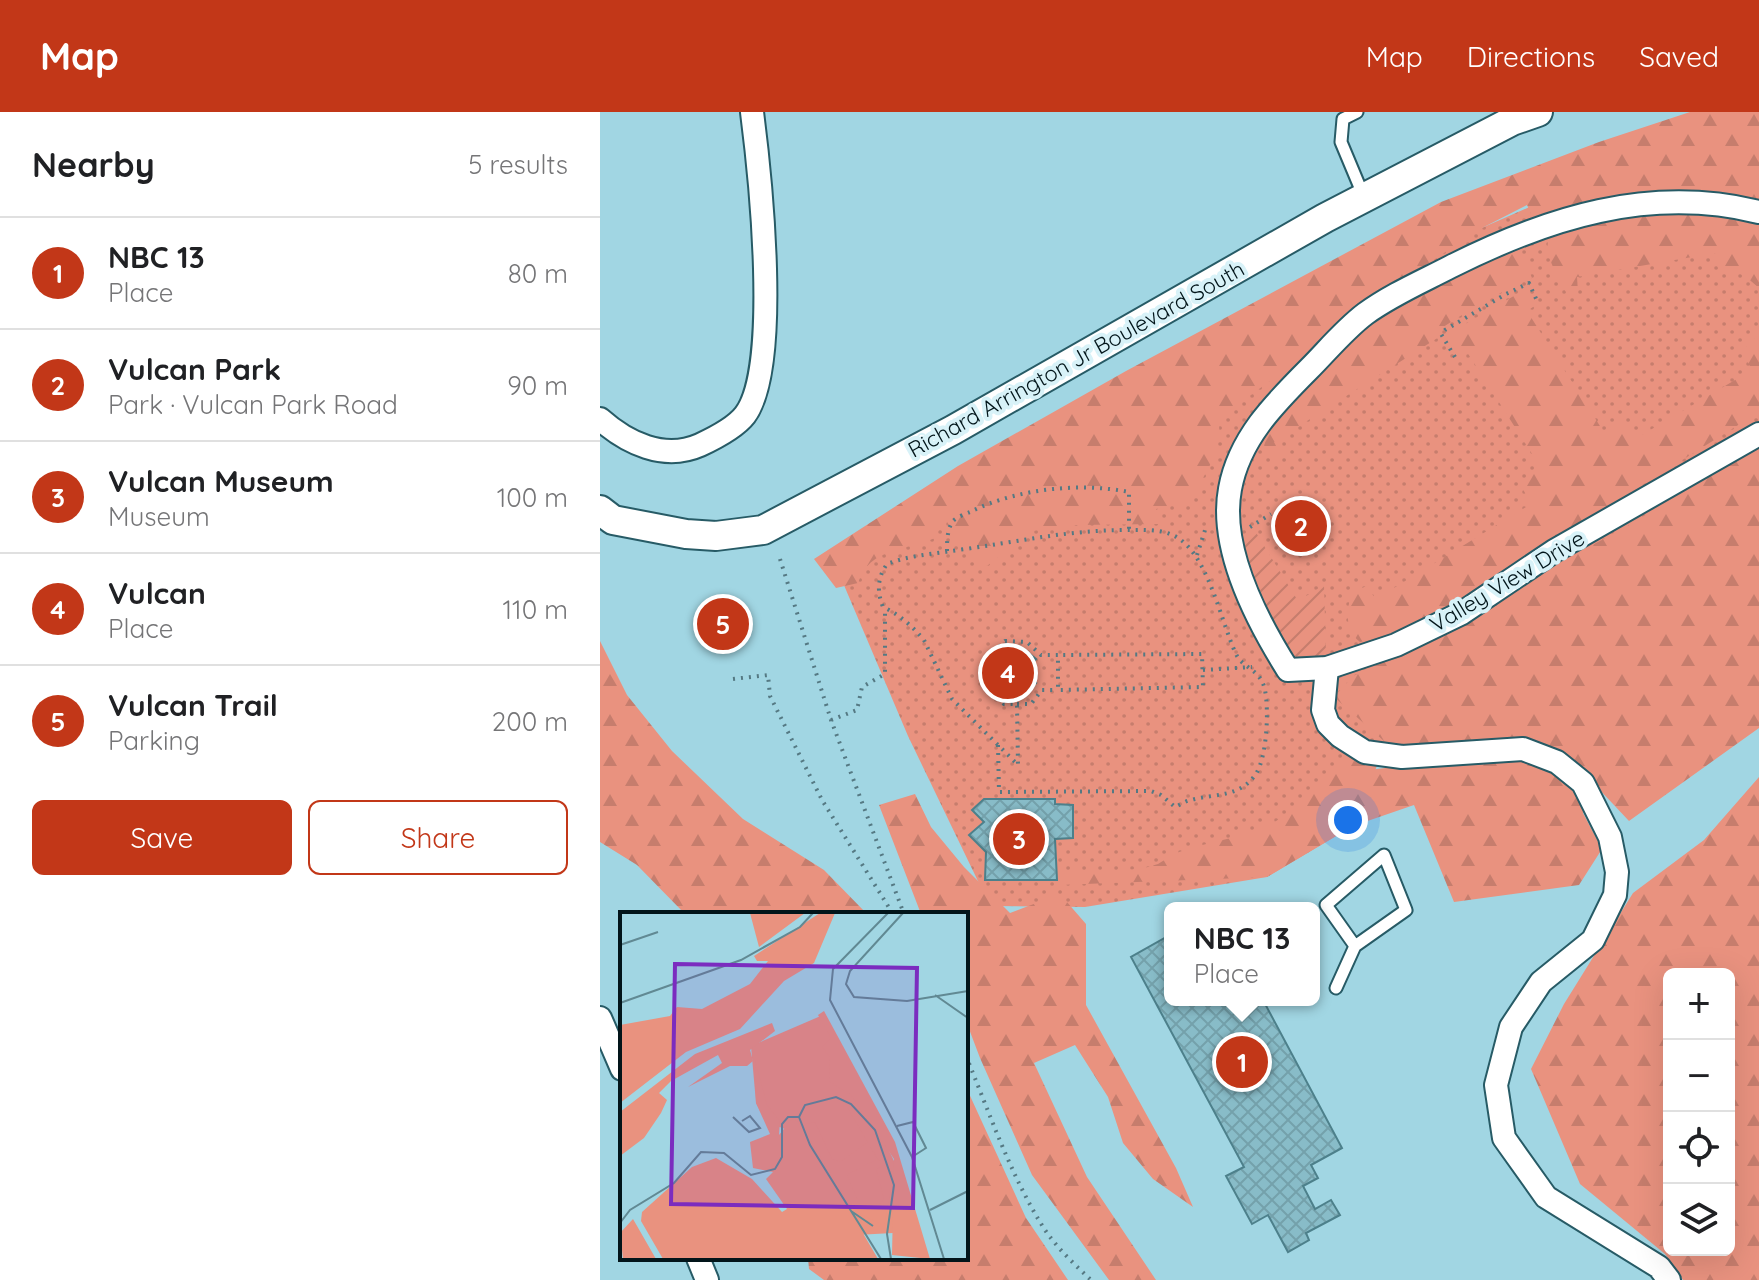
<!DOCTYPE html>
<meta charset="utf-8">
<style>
body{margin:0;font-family:Quicksand,sans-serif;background:#f2f2f2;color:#202124}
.controls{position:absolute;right:24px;bottom:24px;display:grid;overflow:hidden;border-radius:12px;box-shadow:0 8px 32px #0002}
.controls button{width:72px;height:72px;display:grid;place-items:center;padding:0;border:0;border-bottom:2px solid #e0e0e0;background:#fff;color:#202124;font:40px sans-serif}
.you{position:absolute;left:748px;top:708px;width:28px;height:28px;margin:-20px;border:6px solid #fff;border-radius:50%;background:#1a73e8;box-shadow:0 0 0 12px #1a73e833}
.badge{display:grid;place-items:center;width:52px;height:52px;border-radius:50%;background:#c23718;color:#fff;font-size:26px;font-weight:700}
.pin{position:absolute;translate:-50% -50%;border:4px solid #fff;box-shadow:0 2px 8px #0006}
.popup{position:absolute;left:564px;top:790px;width:156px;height:104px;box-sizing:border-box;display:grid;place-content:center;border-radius:12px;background:#fff;filter:drop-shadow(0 2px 6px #0005);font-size:26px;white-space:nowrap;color:#757577}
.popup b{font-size:30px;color:#202124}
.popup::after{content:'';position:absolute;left:50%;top:100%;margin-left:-16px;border:16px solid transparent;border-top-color:#fff}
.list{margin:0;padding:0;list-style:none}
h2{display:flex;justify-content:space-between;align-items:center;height:104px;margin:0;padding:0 32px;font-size:34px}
h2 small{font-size:26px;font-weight:400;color:#757577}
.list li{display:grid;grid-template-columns:52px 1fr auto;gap:24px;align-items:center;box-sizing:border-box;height:112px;padding:0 32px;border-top:2px solid #e0e0e0}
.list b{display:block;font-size:30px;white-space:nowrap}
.list p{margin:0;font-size:26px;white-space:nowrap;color:#757577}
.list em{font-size:26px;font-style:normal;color:#757577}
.actions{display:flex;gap:16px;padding:24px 32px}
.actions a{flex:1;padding:18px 0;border:2px solid #c23718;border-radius:12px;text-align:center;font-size:28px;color:#c23718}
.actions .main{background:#c23718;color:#fff}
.icon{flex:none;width:44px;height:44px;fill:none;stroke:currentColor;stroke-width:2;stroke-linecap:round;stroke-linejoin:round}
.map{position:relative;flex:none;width:1159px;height:1168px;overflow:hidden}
header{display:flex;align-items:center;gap:48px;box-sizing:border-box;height:112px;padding:0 40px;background:#c23718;color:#fff}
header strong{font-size:38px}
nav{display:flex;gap:44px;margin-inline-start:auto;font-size:28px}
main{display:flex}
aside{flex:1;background:#fff}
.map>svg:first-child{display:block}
</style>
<header>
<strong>Map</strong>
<nav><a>Map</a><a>Directions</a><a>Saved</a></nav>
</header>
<main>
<aside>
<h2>Nearby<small>5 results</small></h2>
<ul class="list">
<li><span class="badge">1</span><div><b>NBC 13</b><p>Place</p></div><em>80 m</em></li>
<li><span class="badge">2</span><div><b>Vulcan Park</b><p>Park · Vulcan Park Road</p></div><em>90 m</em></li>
<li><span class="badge">3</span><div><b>Vulcan Museum</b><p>Museum</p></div><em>100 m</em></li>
<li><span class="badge">4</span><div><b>Vulcan</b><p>Place</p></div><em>110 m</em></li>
<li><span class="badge">5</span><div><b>Vulcan Trail</b><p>Parking</p></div><em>200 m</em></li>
</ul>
<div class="actions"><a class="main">Save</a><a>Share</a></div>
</aside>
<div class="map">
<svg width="1159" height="1168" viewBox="0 0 1159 1168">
<defs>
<pattern id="grass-dots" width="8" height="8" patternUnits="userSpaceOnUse" patternTransform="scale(2)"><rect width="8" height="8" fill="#e9927f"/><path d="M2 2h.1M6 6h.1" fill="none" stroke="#c67d6d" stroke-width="1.8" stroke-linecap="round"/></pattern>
<pattern id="forest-firs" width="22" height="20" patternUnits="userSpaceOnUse" patternTransform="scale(2)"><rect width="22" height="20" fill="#e9927f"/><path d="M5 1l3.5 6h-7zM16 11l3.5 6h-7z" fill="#c67d6d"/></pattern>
<pattern id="garden-furrows" width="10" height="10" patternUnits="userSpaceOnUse" patternTransform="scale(2)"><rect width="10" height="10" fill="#e9927f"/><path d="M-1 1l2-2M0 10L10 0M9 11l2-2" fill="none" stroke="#c67d6d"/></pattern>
<pattern id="building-cross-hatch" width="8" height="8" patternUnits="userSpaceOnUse" patternTransform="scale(2)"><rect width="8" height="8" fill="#88bcc8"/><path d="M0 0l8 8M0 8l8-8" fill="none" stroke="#74a1ab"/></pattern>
</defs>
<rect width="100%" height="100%" fill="#a1d6e3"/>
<!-- grass -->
<polygon fill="url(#grass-dots)" points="1067,64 1159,70 1159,378 788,626 753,714 667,765 485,795 390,794 308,624 235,452 770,165 934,93"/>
<!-- forest -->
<g fill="url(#forest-firs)" fill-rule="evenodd">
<path d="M1090,0H1159V88L1033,81L967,97L934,109L927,93L884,115L749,203L704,244L618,307C625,337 603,366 587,391L556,397L559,412L476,413L431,419L387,454L361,432L351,434L352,420L345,405L335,426C305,439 270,435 258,471L236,476L214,447L358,354L526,259L841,90L999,30Z"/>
<path d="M1086,100L1159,107V176L1144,163L1118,156L1115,141L977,165L978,180L973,182L966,180C956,162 941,138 951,119L1017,105Z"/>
<path d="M903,139L922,142L932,166C899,180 868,199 837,219L839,225L674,330L682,346L679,351H674L664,335L667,315L766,214L796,193Z"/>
<path d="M926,177L936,193L927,199L1005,322L1025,310L1035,327L1152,258L1142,239L1159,222V300L836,502L792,524L760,530C744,518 747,499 751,482L766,474L776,487L931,392L919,370L941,356L867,240L858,243L846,223Z"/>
<polygon points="1159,333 1159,616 1029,709 997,675 983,701 1002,737 979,773 854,790 814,693 753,714 667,765 459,773 457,762 541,757 558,752 574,742 590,736 631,726 673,711 687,702 714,680 738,654 748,648 766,651 768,658 820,652 793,637 734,585 753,564 817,534 971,444 1021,418"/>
<polygon points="0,529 27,583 72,639 143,707 224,758 267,802 85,802 37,753 0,730"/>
<path d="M1159,665V1168H1083L1065,1142L980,1072L931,957L964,892L1033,781L1104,728ZM1069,862H1129V1138H1069Z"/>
<polygon points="315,682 331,715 364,755 410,801 460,782 486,812 486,893 576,1056 593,1095 553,1067 523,1031 508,985 475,933 434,951 487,1065 556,1168 509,1168 432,1063 380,946 366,909 366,802 321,802 279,693"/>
<polygon points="366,975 426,1106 468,1168 224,1168 209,1157 208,1146 366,1146"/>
</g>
<!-- garden -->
<path fill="url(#garden-furrows)" d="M655,419L698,489L724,473L726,542C711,549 697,550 686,536L642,438L640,423Z"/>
<!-- building -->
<g fill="url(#building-cross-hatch)" stroke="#4d808b" stroke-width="2">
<polygon points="406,536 424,537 436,547 425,557 425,565 436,571 425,584 405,585 391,571 391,551"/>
<polygon points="384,687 455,687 455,692 473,693 473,726 455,727 457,768 385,768 386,740 369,723 384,710 372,698"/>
<polygon points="570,823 570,888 663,888 742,1036 711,1053 718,1066 703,1074 715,1097 731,1088 740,1103 706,1121 709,1128 688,1140 668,1103 652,1112 626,1064 644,1055 531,845"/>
</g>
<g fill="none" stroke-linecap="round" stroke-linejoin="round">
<defs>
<g id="service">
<polyline points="757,0 743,7 741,30 764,85"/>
<polyline points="736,876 755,834 806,798 784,743 726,793 755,834"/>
</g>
<g id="minor">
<path d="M1159,100C1049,73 947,106 850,155C821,170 791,183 765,202C744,218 727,239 709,257C674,292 639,327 630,377C619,436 657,509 688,558L727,556L796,533L862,501L954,439L1159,322"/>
<path d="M0,307C27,331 64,349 100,333C115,326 135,316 145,303C181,255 160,62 152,0"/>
<polyline points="727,556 723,598 728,612 740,624 765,640 802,645 923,637 957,650 983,671 1010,725 1017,760 1015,783 993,828 941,870 911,915 896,973 904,1026 946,1085 1059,1155 1069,1168"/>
<polyline points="0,906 22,957"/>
<polyline points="98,1146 107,1168"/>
</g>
<polyline id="tertiary" points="0,398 13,408 86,422 116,424 163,418 353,318 725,106 912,9 938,0"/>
</defs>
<!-- service casing -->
<use href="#service" stroke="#275b66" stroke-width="15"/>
<!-- minor casing -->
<use href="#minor" stroke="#275b66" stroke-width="26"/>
<!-- tertiary casing -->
<use href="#tertiary" stroke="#275b66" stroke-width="32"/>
<!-- path -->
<g stroke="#557983" stroke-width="4" stroke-dasharray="2 6" stroke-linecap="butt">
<polyline points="855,245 841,222 845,218 906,182 929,171 938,191"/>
<polyline points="650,415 671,402"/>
<path d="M347,439C347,430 347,417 353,409C357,405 365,402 370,400C416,377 478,370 529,380V418"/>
<polyline points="597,443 606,415"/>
<polyline points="180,447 231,608 304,802"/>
<polyline points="603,558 652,555"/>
<polyline points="133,567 168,563 170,584 222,688 293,802"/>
<polyline points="417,592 431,592 442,578 458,578"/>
<polyline points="231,608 257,598 262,575 285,562 285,496"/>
<path d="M398,633L399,680L551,679L561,683L575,695C580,693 585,689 591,688C616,681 639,686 656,662C667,644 669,599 665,578C660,556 643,557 636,542C620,508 607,435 570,422C558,417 541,418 528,418C467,418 417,430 358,438C334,442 310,443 287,452C277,466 277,480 283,495C300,503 312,514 324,528L352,587L418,653L417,592H404L385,574V549L405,529L427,530L441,543H458V578L603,575L602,542L458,543"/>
<path d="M366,944C390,1002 411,1065 445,1118C458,1137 475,1153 491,1168"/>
</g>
<!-- service -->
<use href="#service" stroke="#fff" stroke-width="11"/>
<!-- minor -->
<use href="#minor" stroke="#fff" stroke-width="22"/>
<!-- tertiary -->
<use href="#tertiary" stroke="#fff" stroke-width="28"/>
</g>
<g text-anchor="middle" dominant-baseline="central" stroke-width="8" stroke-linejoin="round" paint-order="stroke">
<!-- street labels -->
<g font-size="22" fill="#02151a" stroke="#d8f2f8">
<text transform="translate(476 247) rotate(-29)">Richard Arrington Jr Boulevard South</text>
<text transform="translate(907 469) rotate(-31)">Valley View Drive</text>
</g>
</g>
<!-- overview -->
<g transform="translate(20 800)">
<rect width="348" height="348" fill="#a1d6e3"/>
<path d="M130,1H185L139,35ZM203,103L274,249L280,277L273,321L236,323L165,217L146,210L136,191L131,134Z" fill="#e9927f"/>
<path d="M200,1H215L194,51L164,69L120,117L66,140L0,191V113L50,104L57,95L82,97L130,72L148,49H137L134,44ZM204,99L275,230L310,347L272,343L274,247L231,183L210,170L209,144L202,135L211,126L198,103ZM152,111L155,119L130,138L133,149L127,154H110L68,175L102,151L98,143L51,169L39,181L47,188L41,201L24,226L0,244V200L75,142ZM135,148L147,193L160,209L159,223L173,206L178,210L258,347H43L21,309L22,300L72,255L96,246L132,267L162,300L167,297L146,267L153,260L133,256L130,230L150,222L136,191ZM227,192L250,214L264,247L259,249L227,195H222ZM195,210L212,247L220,250L248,230L257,247L227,263L240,294L256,296L264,287L256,257L267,252L272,272L264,314L233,298L190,228L185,212ZM13,307L36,347H3L0,321Z" fill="#e9927f"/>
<path fill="none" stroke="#618993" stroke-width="2" d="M268,1L213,57L210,88L292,245L324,347M283,1L230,59L226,72L234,85L287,89L348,79M0,33L38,20M315,83L348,106M0,91L121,48L180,15L193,1M113,205L129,220L140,216L130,204L122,209M179,205L185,193L216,185L231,192L255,218L274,273L267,322L271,347M179,205L190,233L261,347M277,214L293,210L306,236L292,245M310,298L348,279M231,299L253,314M0,311L10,298L54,271L81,240L104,241L131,263L155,257L162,245V212L168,205H179"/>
<path fill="#7b2cbf" fill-opacity="0.15" stroke="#7b2cbf" stroke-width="4" d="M55,52L297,56L293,296L51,292Z"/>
<rect width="348" height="348" fill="none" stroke="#02151a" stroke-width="4"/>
</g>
</svg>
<div class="controls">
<button>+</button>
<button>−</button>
<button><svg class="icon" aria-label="locate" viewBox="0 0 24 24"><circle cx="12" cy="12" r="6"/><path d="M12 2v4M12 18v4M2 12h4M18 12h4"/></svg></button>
<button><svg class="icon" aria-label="layers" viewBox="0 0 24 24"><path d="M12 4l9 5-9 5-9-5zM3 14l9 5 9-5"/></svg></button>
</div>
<div class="you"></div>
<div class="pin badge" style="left:642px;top:950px">1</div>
<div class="popup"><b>NBC 13</b>Place</div>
<div class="pin badge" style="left:701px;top:414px">2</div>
<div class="pin badge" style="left:419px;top:727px">3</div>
<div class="pin badge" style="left:408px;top:561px">4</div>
<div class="pin badge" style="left:123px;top:512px">5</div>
</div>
</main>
